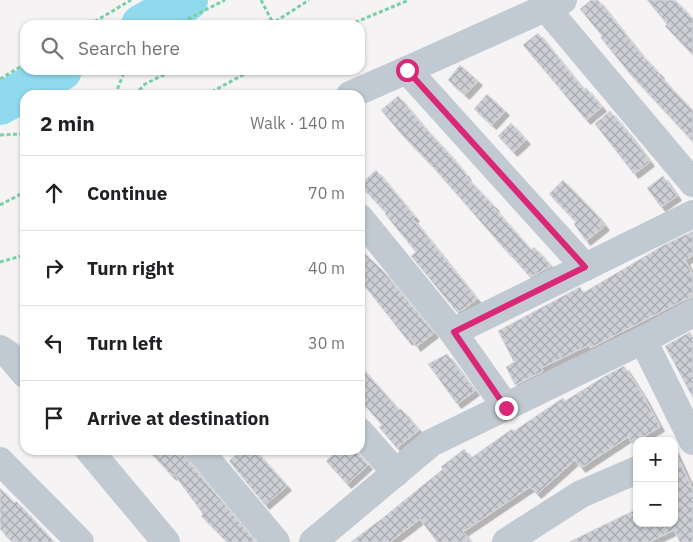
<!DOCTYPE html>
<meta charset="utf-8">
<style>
body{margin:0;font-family:"IBM Plex Sans",sans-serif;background:#f6f6f6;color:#202124}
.controls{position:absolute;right:15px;bottom:15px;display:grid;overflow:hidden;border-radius:10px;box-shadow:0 1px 4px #0004}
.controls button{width:45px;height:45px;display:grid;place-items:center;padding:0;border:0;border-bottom:1px solid #e0e0e0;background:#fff;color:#202124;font:25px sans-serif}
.stop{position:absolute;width:15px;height:15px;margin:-11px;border:4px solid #db2777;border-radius:50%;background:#fff}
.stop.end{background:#db2777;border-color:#fff;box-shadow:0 1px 5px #0008}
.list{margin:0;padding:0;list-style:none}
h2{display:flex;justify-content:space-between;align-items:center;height:65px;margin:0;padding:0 20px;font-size:21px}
h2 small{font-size:16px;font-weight:400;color:#757577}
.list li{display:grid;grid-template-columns:32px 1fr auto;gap:15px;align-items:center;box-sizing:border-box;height:75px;padding:0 20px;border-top:1px solid #e0e0e0}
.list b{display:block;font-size:19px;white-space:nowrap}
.list em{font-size:16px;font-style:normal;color:#757577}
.icon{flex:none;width:28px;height:28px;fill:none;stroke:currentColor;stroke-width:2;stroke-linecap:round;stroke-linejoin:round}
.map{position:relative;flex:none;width:693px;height:542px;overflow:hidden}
.search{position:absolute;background:#fff;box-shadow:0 1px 4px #0004;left:20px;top:20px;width:345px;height:55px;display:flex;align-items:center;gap:12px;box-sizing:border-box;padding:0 18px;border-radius:15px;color:#757577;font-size:19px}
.panel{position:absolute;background:#fff;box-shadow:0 1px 4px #0004;left:20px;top:90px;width:345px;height:365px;border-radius:15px}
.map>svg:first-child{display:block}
</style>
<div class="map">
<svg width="693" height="542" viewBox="0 0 693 542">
<defs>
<pattern id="building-cross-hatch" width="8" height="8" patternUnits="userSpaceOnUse" patternTransform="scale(1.25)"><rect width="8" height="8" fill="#cdcfd5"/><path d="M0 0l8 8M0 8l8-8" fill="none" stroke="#a8abb0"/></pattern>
<filter id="shadow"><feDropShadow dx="4.5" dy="4.5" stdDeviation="0" flood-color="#0004"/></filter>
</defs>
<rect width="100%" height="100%" fill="#f5f3f3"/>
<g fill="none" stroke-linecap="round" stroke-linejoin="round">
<!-- river -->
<g stroke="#90daee" stroke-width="42">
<polyline points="142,25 187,0"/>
<polyline points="0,104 61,70"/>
</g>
</g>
<!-- building -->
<g fill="url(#building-cross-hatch)" stroke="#d7d9de" filter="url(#shadow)">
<polygon points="591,0 598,0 640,53 660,74 659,75 693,111 693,142 630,74 601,38 602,36 580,9"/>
<polygon points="647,0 675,0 693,19 693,55 665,26 667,24"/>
<polygon points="538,33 584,90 586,88 602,107 586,120 523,45"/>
<polygon points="460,65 478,81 465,95 448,80"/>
<polygon points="487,94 505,111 492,125 474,109"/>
<polygon points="398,96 425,128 449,154 467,176 466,177 495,207 494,208 531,250 534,247 551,266 530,277 507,251 507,252 433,167 403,136 381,110"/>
<polygon points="610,111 630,135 650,162 634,174 595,124"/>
<polygon points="511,123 526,140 513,152 498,136"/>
<polygon points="376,170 415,217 413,219 477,299 464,309 457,312 411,256 416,252 385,214 386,213 360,185"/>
<polygon points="663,176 677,196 661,207 647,188"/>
<polygon points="563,180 596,214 605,226 586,241 574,224 576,222 549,194"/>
<polygon points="693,231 693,255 685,260 693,275 693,297 686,299 590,348 589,345 541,368 543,371 515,385 506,367 514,362 498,331 580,287 583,293 664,245"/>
<polygon points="360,249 383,271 434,333 416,347 411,338 408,341 360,280"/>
<polygon points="690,332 693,338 693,398 665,346"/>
<polygon points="447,354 475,391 457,404 428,364"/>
<polygon points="360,366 399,410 401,409 419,430 397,448 379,427 382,425 360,400"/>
<polygon points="624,366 644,397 660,427 632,443 628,437 581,468 575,460 537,494 530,487 463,532 471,542 437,542 420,519 390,542 351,542 384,517 443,469 441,467 464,449 471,458 512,429 514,431 563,398 565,401 605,376"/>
<polygon points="674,449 693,490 693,542 680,542 674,530 649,542 569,542 637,509 637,523 674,523"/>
<polygon points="148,450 180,450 187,460 256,542 227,542 201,516 203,514 174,474 172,476"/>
<polygon points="242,450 255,450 287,486 265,505 229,461"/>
<polygon points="338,450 355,450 368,465 347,484 326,461"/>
<polygon points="0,488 14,503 16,501 54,542 12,542 0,529"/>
</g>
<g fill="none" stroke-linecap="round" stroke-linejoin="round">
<!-- path -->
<g stroke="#7ad0a6" stroke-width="3" stroke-dasharray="4 2.5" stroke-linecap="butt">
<polyline points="89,25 131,0"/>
<polyline points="176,25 225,0"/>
<polyline points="270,25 309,0"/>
<polyline points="349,25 409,0"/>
<polyline points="0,79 25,64"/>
<polyline points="115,95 123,75 126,70"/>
<polyline points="135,95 145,84 174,70"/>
<polyline points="206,95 252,70"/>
<polyline points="0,135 20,134 25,136"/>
<polyline points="0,205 25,192"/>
<polyline points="0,262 25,255"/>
</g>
<!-- street -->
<g stroke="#c1cad2" stroke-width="28">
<polyline points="546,8 693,183"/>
<polyline points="407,70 585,267"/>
<polyline points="350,95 407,70 563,0"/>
<polyline points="360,218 453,332 506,407"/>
<polyline points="453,332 693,214"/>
<polyline points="643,340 693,313"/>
<polyline points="0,349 9,355 25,374"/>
<polyline points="360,432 396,473"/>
<polyline points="89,450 166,542"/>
<polyline points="199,450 276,542"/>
<polyline points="0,461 80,542"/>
<polyline points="313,542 431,443 643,340 693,441"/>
<polyline points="506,542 581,494 637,470"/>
</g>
<!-- path-bridge -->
<polyline stroke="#7ad0a6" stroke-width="3" stroke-dasharray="4 2.5" stroke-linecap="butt" points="261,0 274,25"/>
</g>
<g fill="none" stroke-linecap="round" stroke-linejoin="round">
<!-- route -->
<polyline stroke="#db2777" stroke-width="6" points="407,70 585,267 454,332 506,408"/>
</g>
</svg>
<div class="controls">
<button>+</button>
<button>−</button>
</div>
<div class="stop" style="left:407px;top:70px"></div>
<div class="stop end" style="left:506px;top:408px"></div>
<div class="search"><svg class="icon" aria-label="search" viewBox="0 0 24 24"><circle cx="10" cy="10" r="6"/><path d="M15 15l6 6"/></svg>Search here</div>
<section class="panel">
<h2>2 min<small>Walk · 140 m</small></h2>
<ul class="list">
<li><svg class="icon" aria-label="ahead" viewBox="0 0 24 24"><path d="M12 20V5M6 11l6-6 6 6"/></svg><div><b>Continue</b></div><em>70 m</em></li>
<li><svg class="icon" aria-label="right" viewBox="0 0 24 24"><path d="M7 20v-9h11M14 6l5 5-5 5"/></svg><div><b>Turn right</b></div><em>40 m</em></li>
<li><svg class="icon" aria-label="left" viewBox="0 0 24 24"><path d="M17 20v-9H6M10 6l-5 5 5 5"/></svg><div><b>Turn left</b></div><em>30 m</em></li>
<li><svg class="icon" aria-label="arrive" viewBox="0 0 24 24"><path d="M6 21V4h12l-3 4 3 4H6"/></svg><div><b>Arrive at destination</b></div></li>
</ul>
</section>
</div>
